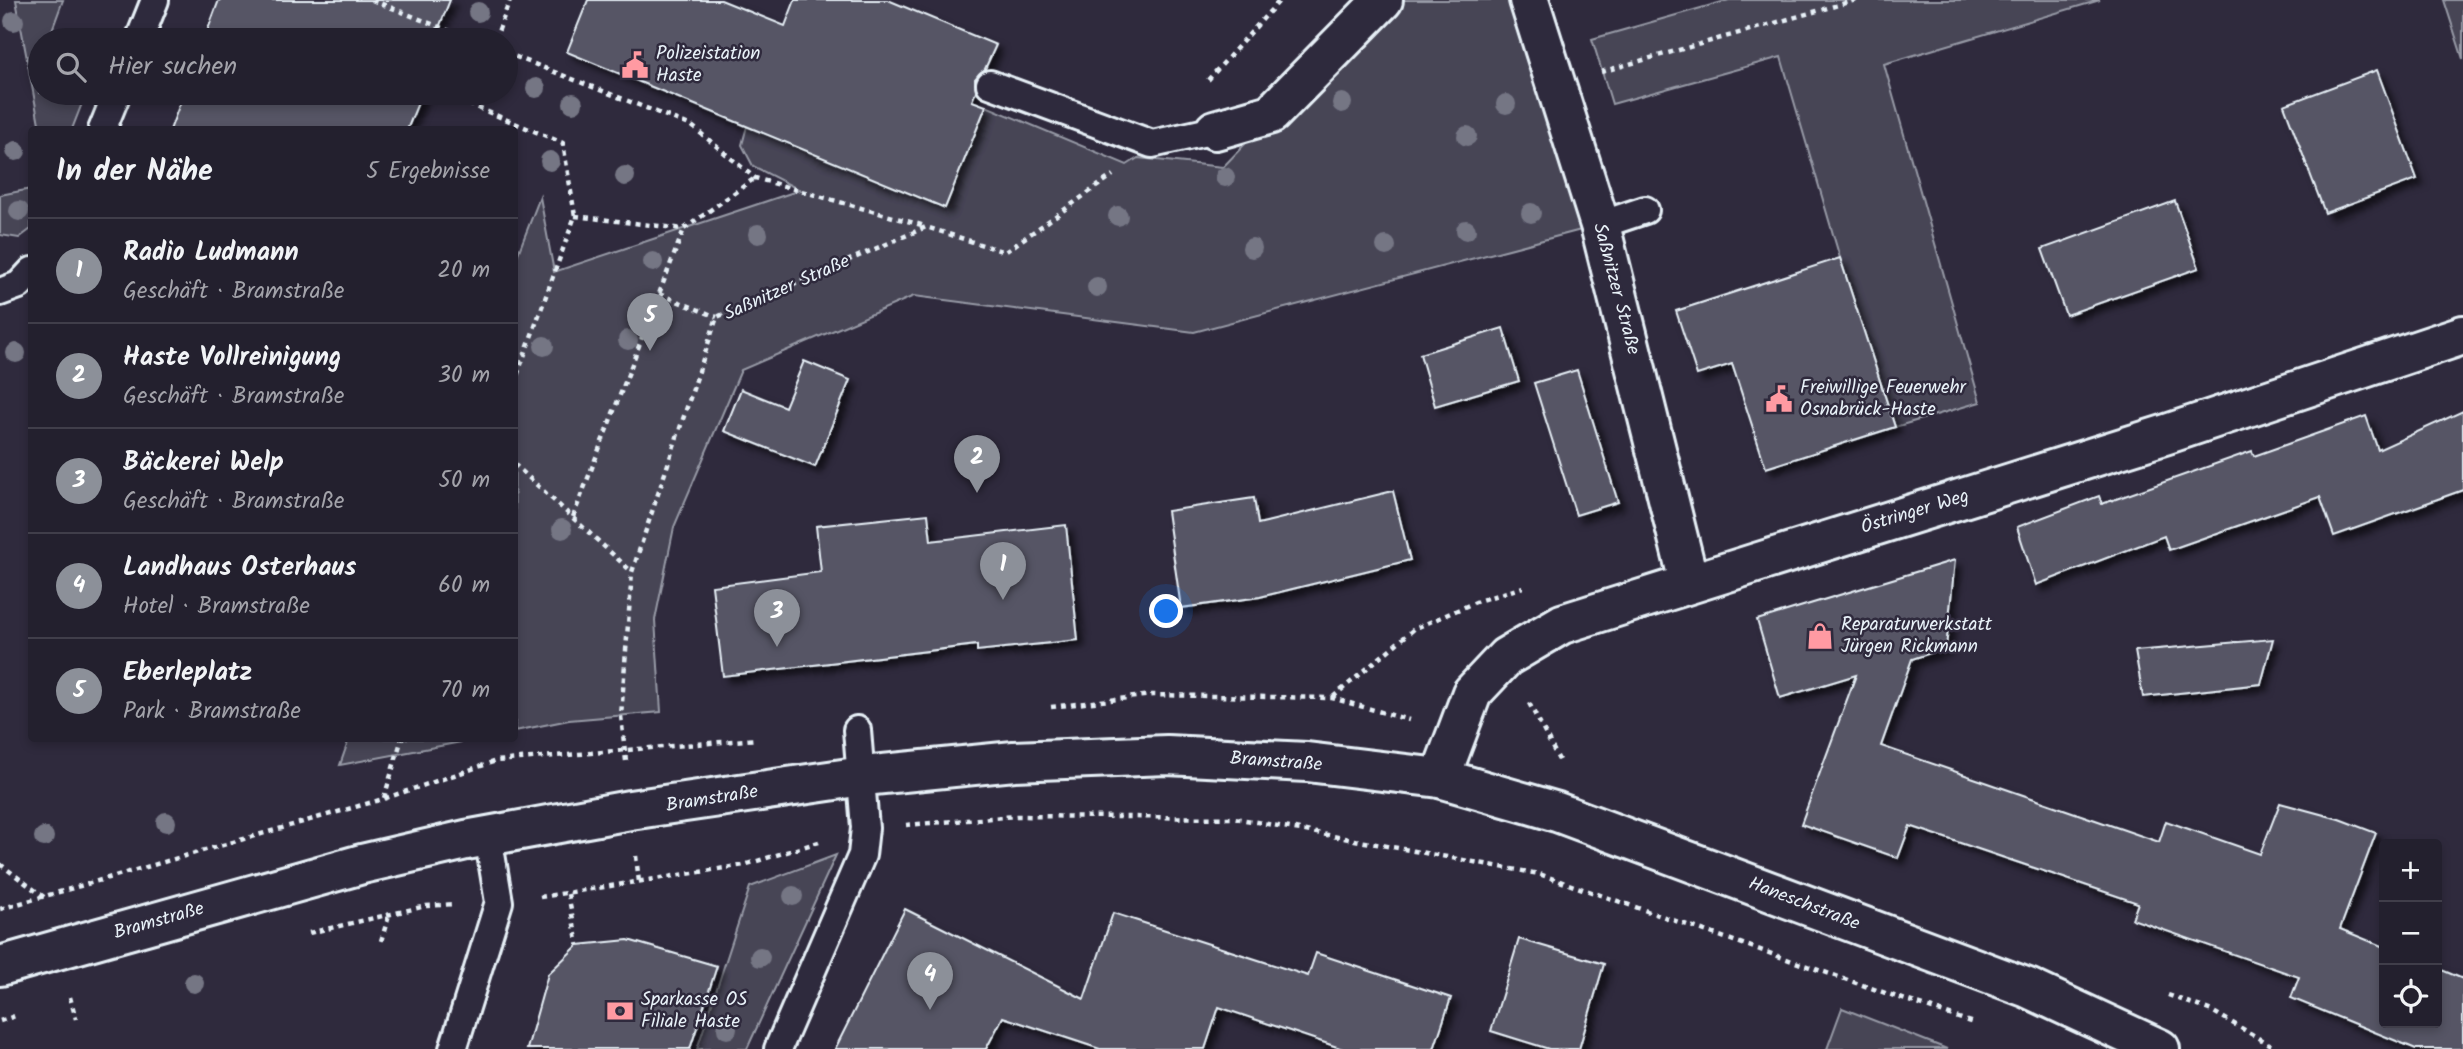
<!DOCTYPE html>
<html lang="de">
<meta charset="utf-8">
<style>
body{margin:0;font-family:Kalam,sans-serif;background:#2b2836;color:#f1f3f6}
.controls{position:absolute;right:21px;bottom:21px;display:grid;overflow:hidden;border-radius:7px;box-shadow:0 4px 10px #0003}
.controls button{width:63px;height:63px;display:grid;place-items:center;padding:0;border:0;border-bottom:2px solid #403e4a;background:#23202e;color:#f1f3f6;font:35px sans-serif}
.you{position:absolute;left:1167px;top:612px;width:24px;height:24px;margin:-18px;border:5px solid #fff;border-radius:50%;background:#1a73e8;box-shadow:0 0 0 10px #1a73e833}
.badge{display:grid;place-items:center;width:46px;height:46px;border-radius:50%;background:#8c9099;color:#fff;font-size:23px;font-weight:700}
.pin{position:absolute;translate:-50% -58px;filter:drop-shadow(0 2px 4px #0008)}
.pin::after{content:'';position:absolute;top:37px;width:24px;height:21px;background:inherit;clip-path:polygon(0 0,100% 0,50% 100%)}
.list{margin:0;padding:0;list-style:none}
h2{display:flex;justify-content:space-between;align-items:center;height:91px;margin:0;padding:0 28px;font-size:30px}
h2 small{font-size:23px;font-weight:400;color:#a3a3aa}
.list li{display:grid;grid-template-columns:46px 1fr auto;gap:21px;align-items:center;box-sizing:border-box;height:105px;padding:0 28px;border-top:2px solid #403e4a}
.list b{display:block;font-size:26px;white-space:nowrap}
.list p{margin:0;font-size:23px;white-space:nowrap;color:#a3a3aa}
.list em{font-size:23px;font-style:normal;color:#a3a3aa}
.icon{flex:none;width:38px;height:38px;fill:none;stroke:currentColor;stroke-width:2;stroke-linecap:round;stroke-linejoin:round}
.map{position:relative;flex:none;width:2463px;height:1049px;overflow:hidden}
.search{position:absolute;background:#23202e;box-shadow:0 4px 10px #0003;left:28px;top:28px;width:490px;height:77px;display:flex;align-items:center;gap:18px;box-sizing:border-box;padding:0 24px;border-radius:38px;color:#a3a3aa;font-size:26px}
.panel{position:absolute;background:#23202e;box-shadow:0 4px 10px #0003;left:28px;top:126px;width:490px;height:616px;border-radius:7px}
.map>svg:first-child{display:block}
</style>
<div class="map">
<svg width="2463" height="1049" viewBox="0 0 2463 1049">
<defs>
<filter id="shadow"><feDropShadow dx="6" dy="6" stdDeviation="3.5" flood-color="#0009"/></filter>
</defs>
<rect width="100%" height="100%" fill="#2f2a3d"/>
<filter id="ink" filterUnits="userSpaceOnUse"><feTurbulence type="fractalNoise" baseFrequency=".0143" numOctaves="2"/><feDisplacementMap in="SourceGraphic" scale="14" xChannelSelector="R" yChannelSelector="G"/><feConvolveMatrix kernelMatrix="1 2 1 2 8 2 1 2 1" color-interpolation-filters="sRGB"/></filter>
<g filter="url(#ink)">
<!-- green -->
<g fill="#464455" stroke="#979aa6" stroke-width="2">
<polygon points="16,0 63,0 51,33 69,40 40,40 40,93 86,93 72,129 40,129"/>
<polygon points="1383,0 1529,0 1600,225 1194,332 914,296 741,370 674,527 655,620 661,712 569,720 515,731 514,264 540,197 554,272 800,190 753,166 742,145 747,126 945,207 986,106 1127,165 1138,158 1223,167"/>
<polygon points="1729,0 2100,0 1884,64 1980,402 1895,427 1840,258 1781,57 1612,104 1592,39"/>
<polygon points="2444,0 2463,0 2463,59"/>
<polygon points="31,189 31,229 19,238 0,235 0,195"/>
<polygon points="349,739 349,738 477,739 340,765"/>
<polygon points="836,855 747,1049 697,1049 750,887"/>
<polygon points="1842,1008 1947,1049 1827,1049"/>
</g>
<!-- building -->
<g fill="#575565" stroke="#e8f1f8" stroke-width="2" filter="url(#shadow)">
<polygon points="219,0 450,0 434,40 204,40"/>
<polygon points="588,0 721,0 785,26 795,0 888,0 996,45 985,69 975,79 976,91 972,101 986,106 945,208 567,52"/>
<polygon points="2377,70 2417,179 2325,213 2284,105"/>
<polygon points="184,93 422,93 407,130 170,130"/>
<polygon points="2175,201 2199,268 2066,315 2042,249"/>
<polygon points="1840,258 1895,427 1766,468 1732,364 1697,375 1676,311"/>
<polygon points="1503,328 1519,381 1435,406 1420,354"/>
<polygon points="804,361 850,380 815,467 724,431 741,389 785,407"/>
<polygon points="1577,370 1618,502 1576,515 1534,383"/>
<polygon points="2463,411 2463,490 2334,536 2320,497 2169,550 2164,536 2036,585 2017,527 2099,496 2102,504 2252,451 2254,456 2366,416 2378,450"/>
<polygon points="1393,491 1410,560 1260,597 1181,608 1167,511 1254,498 1258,524"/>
<polygon points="928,514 931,541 1066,525 1078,640 977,651 977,645 723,676 712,586 821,572 816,526"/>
<polygon points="1955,560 1946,648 1912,659 1881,746 2159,842 2166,821 2260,854 2280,803 2339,819 2376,833 2340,929 2384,947 2384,1023 2437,1023 2437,968 2463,979 2463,1049 2416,1049 2291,998 2299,977 2132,919 2138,903 1910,826 1898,858 1801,824 1856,675 1780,698 1757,620"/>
<polygon points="2273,639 2261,684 2143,697 2135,651"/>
<polygon points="905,909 1084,999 1113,913 1308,976 1316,953 1451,998 1434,1049 1343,1049 1219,1007 1205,1049 1100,1049 1003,1017 986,1049 835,1049"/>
<polygon points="1519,939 1604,964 1579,1049 1549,1049 1491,1031"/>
<polygon points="628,940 717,966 690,1049 527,1049 548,974 578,945"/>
</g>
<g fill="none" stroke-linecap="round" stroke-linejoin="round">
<defs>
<g id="lane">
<polyline points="139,40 155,0"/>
<polyline points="990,84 1152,144 1215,130"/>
<polyline points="102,130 117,93"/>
<polyline points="1600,225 1645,210"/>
<polyline points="0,292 19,285 32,271"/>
<polyline points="453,1049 499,902 488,836"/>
<polyline points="778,1049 862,855 865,828 857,730"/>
</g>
<g id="street">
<polyline points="1529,0 1600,225 1689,582"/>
<polyline points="1215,130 1271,114 1383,0"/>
<polyline points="1440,778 1472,693 1506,657 1562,624 2167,434 2463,335"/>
</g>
<polyline id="secondary" points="0,966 362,864 466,840 630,810 863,776 1014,761 1167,755 1307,762 1440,778 1557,812 2028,988 2160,1049"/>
</defs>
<!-- lane casing -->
<use href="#lane" stroke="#e8f1f8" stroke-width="32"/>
<!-- street casing -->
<use href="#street" stroke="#e8f1f8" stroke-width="44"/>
<!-- secondary casing -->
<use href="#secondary" stroke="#e8f1f8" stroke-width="44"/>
<!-- path -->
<g stroke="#e8f1f8" stroke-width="4.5" stroke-dasharray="5 5" stroke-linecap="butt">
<polyline points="372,0 472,40"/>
<polyline points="495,40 510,0"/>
<polyline points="506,53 692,126 755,178 925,226"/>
<polyline points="1601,72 1856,0"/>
<polyline points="1208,80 1280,0"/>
<polyline points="475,93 471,105 563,143 575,216 514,384"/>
<polyline points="575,216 684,229 755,178"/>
<polyline points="659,294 717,317"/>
<polyline points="514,464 632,572"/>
<polyline points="573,517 684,229"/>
<polyline points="1333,697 1414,629 1478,601 1523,587"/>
<polyline points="1529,703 1559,760"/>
<polyline points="1051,707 1152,695 1332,698 1409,720"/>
<polyline points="626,761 621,716 632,572 717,317 926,227 1005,252 1113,175"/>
<polyline points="384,798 402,738"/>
<polyline points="906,825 1016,816 1235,818 1539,874 1973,1023"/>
<polyline points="636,856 639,882"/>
<polyline points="0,864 44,897"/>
<polyline points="568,894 578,945"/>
<polyline points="540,897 744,865 819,842"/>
<polyline points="0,909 383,799 496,761 757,739"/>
<polyline points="309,933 426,906 455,904"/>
<polyline points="381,941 389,915"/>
<polyline points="2168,995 2212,1011 2277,1049"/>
<polyline points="70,997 76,1019"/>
<polyline points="0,1021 15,1016"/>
</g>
<!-- lane -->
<use href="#lane" stroke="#2f2a3d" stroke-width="26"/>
<!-- street -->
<use href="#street" stroke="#2f2a3d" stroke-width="38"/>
<!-- secondary -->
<use href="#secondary" stroke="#2f2a3d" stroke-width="38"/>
</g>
<!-- trees -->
<g fill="#757684">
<circle cx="478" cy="12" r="10"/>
<circle cx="14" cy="21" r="10"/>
<circle cx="536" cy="88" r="10"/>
<circle cx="573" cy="103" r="10"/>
<circle cx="1342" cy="103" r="10"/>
<circle cx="1506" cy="104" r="10"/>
<circle cx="1467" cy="136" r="10"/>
<circle cx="16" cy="151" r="10"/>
<circle cx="550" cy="161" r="10"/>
<circle cx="625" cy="176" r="10"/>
<circle cx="1225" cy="177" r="10"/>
<circle cx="19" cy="211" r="10"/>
<circle cx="1531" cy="213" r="10"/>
<circle cx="1118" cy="216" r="10"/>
<circle cx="1466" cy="230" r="10"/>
<circle cx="758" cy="234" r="10"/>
<circle cx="1386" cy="246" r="10"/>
<circle cx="1252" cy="248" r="10"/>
<circle cx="653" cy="262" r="10"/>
<circle cx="1097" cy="287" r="10"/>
<circle cx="628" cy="340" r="10"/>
<circle cx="544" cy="346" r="10"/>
<circle cx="16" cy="353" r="10"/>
<circle cx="562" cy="529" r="10"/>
<circle cx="166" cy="822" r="10"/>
<circle cx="44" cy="837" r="10"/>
<circle cx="793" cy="896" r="10"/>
<circle cx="760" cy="957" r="10"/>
<circle cx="194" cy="983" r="10"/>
<circle cx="727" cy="1029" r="10"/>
</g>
</g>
<!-- icons -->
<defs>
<symbol id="civic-bare" viewBox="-9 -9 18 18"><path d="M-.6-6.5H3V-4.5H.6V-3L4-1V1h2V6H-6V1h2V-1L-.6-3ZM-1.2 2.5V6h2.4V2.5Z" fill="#ff9aa2" stroke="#2f2a3d" stroke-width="2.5" paint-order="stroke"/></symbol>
<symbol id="shop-bare" viewBox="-9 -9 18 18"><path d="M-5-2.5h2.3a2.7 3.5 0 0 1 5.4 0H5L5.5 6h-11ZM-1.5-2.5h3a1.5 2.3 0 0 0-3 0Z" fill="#ff9aa2" stroke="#2f2a3d" stroke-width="2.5" paint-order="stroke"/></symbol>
<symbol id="bank-bare" viewBox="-9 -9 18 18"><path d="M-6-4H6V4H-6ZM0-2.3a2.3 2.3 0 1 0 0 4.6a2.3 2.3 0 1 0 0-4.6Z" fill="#ff9aa2" stroke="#2f2a3d" stroke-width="2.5" paint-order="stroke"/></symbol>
</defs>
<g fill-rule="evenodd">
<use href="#civic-bare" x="616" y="46" width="38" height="38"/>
<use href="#civic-bare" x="1760" y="380" width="38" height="38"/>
<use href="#shop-bare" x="1801" y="617" width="38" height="38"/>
<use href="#bank-bare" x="601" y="992" width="38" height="38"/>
</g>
<g text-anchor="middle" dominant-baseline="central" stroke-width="5" stroke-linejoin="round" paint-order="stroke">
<!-- poi labels -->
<g font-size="19" fill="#e8f1f8" stroke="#2f2a3d" text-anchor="start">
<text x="656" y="54">Polizeistation<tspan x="656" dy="22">Haste</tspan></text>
<text x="1800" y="388">Freiwillige Feuerwehr<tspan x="1800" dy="22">Osnabrück-Haste</tspan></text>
<text x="1841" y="625">Reparaturwerkstatt<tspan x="1841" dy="22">Jürgen Rickmann</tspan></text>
<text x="641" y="1000">Sparkasse OS<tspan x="641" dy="22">Filiale Haste</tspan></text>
</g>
<!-- street labels -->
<g font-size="19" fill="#e8f1f8" stroke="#2f2a3d">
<text transform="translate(787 288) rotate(-24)">Saßnitzer Straße</text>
<text transform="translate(1616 289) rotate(75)">Saßnitzer Straße</text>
<text transform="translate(1915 512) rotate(-17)">Östringer Weg</text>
<text transform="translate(1276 762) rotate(4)">Bramstraße</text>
<text transform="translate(712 799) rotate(-9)">Bramstraße</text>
<text transform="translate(1804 904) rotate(21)">Haneschstraße</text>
<text transform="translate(159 921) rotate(-16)">Bramstraße</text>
</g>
</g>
</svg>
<div class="controls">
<button>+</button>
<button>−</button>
<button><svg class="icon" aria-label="locate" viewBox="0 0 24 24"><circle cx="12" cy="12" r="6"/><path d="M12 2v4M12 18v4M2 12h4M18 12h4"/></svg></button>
</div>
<div class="you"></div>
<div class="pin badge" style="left:1003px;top:600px">1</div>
<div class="pin badge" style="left:977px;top:493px">2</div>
<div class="pin badge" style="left:777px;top:647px">3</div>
<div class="pin badge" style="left:930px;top:1010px">4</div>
<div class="pin badge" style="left:650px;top:351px">5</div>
<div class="search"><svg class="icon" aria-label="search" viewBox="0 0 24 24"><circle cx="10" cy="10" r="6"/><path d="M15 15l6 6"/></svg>Hier suchen</div>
<section class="panel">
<h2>In der Nähe<small>5 Ergebnisse</small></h2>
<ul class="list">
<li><span class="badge">1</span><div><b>Radio Ludmann</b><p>Geschäft · Bramstraße</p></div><em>20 m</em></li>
<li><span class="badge">2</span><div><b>Haste Vollreinigung</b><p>Geschäft · Bramstraße</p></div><em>30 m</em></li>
<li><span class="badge">3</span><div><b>Bäckerei Welp</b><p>Geschäft · Bramstraße</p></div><em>50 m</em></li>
<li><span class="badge">4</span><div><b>Landhaus Osterhaus</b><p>Hotel · Bramstraße</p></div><em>60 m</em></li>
<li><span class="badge">5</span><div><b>Eberleplatz</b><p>Park · Bramstraße</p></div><em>70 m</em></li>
</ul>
</section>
</div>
